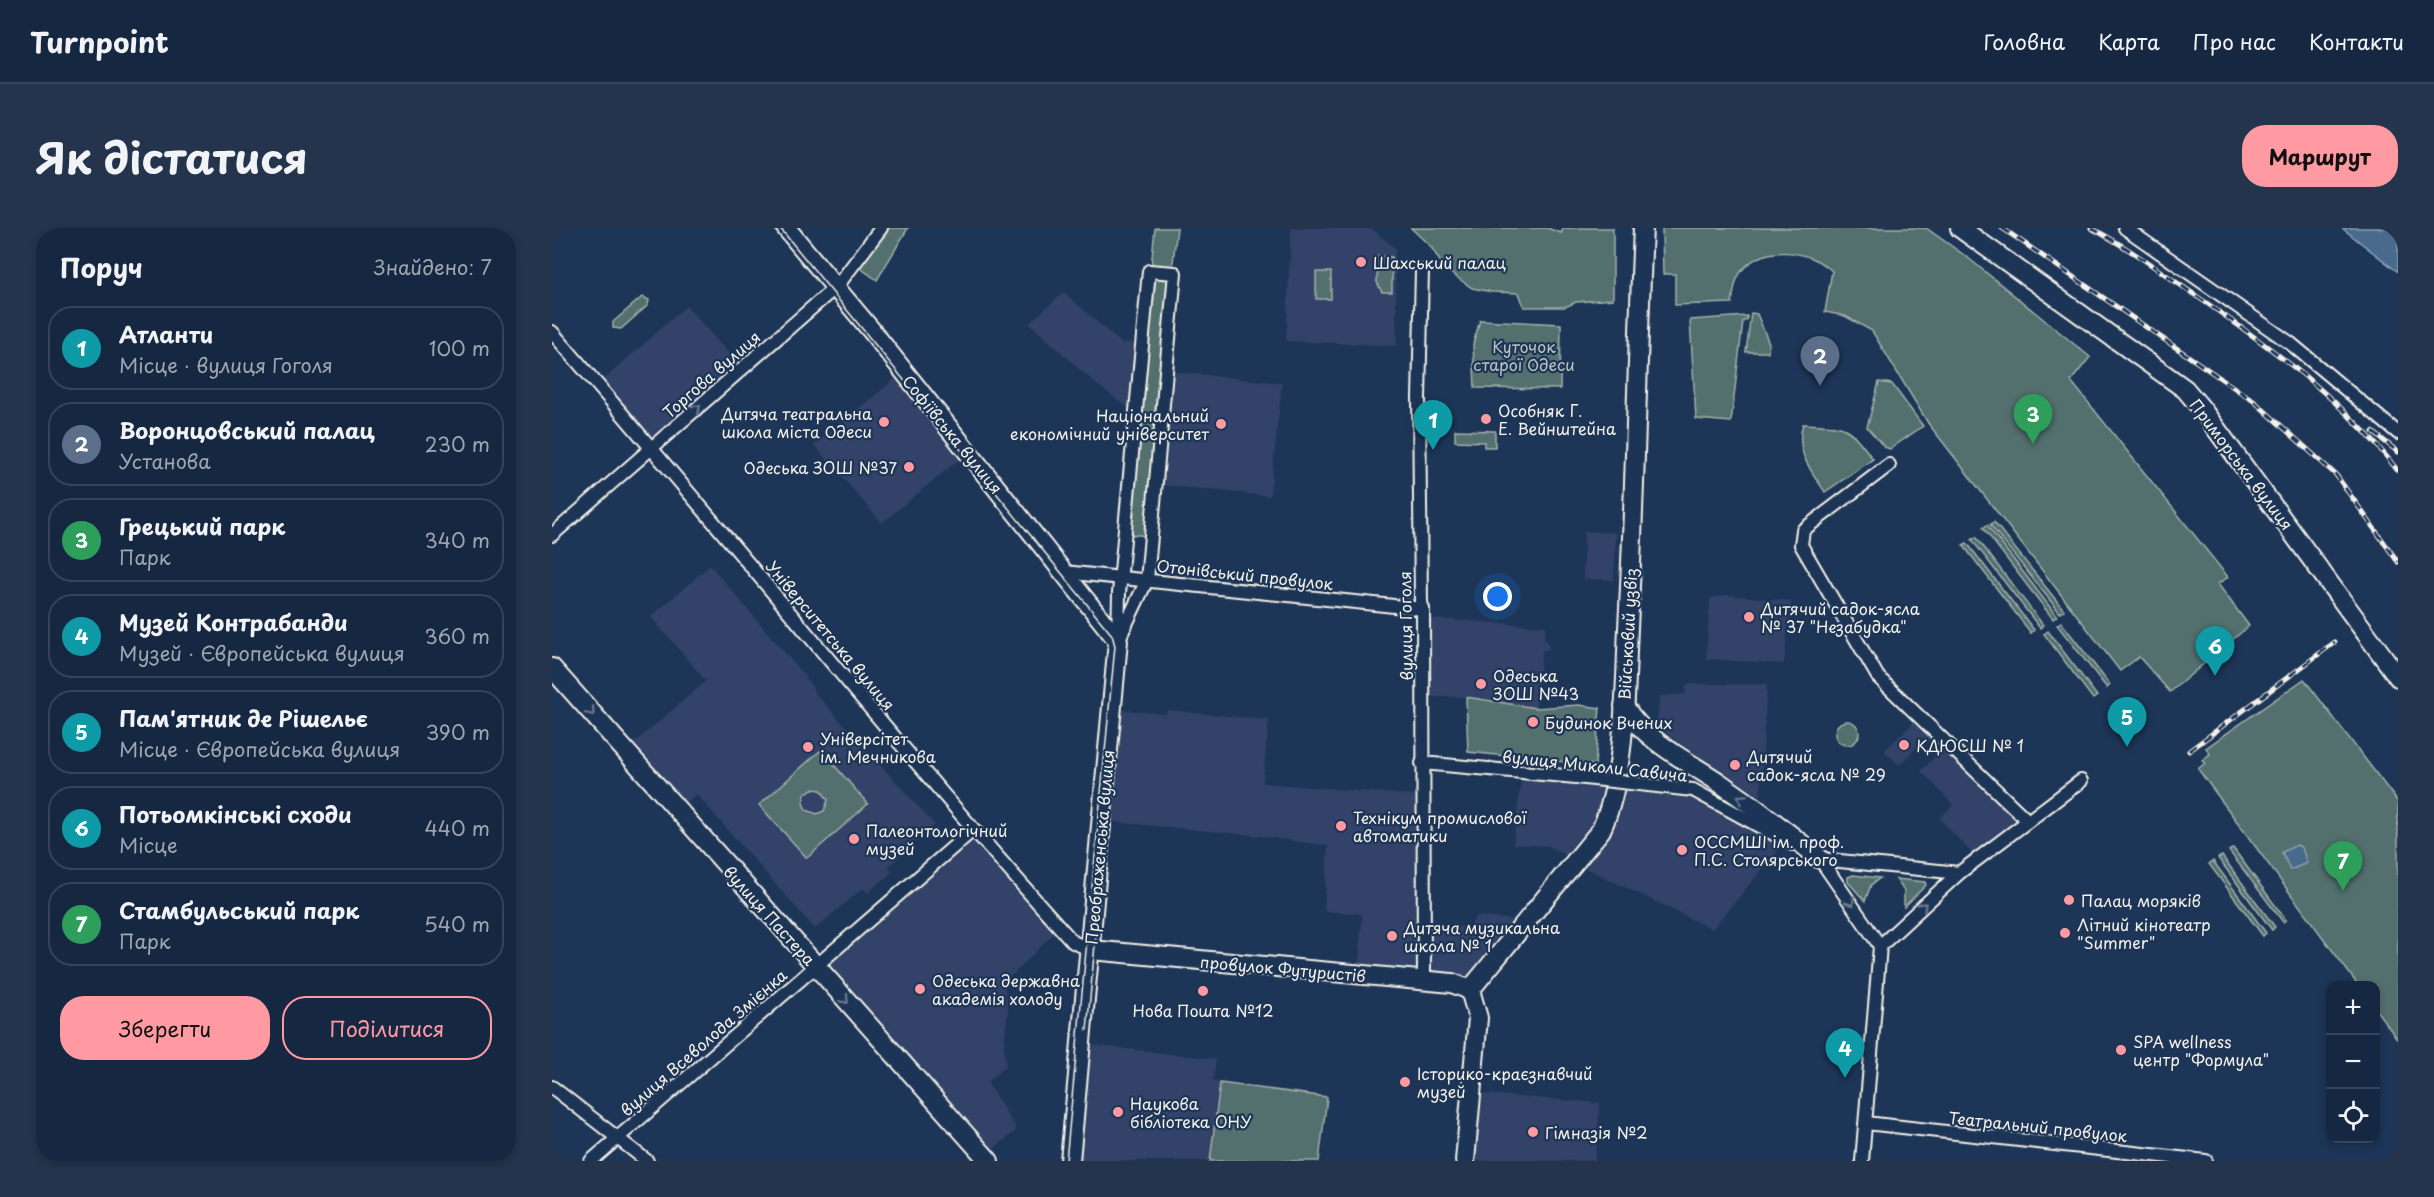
<!DOCTYPE html>
<html lang="uk">
<meta charset="utf-8">
<style>
body{margin:0;font-family:"Playpen Sans",sans-serif;background:#23344c;color:#f1f3f6}
.controls{position:absolute;right:18px;bottom:18px;display:grid;overflow:hidden;border-radius:12px;box-shadow:0 3px 9px #0003}
.controls button{width:54px;height:54px;display:grid;place-items:center;padding:0;border:0;border-bottom:2px solid #35445a;background:#162841;color:#f1f3f6;font:30px sans-serif}
.you{position:absolute;left:946px;top:369px;width:21px;height:21px;margin:-15px;border:4px solid #fff;border-radius:50%;background:#1a73e8;box-shadow:0 0 0 9px #1a73e833}
.badge{display:grid;place-items:center;width:39px;height:39px;border-radius:50%;background:#ff9aa2;color:#fff;font-size:20px;font-weight:700}
.pin{position:absolute;translate:-50% -50px;filter:drop-shadow(0 2px 3px #0008)}
.pin::after{content:'';position:absolute;top:32px;width:21px;height:18px;background:inherit;clip-path:polygon(0 0,100% 0,50% 100%)}
.list{margin:0;padding:0;list-style:none}
h2{display:flex;justify-content:space-between;align-items:center;height:78px;margin:0;padding:0 24px;font-size:26px}
h2 small{font-size:20px;font-weight:400;color:#9ea6b1}
.list li{display:grid;grid-template-columns:39px 1fr auto;gap:18px;align-items:center;box-sizing:border-box;height:84px;margin:0 12px 12px;padding:0 12px;border:2px solid #35445a;border-radius:24px}
.list b{display:block;font-size:22px;white-space:nowrap}
.list p{margin:0;font-size:20px;white-space:nowrap;color:#9ea6b1}
.list em{font-size:20px;font-style:normal;color:#9ea6b1}
.actions{display:flex;gap:12px;padding:18px 24px}
.actions a{flex:1;padding:14px 0;border:2px solid #ff9aa2;border-radius:24px;text-align:center;font-size:21px;color:#ff9aa2}
.actions .main{background:#ff9aa2;color:#111}
.icon{flex:none;width:33px;height:33px;fill:none;stroke:currentColor;stroke-width:2;stroke-linecap:round;stroke-linejoin:round}
.map{position:relative;flex:none;width:1846px;height:933px;overflow:hidden;border-radius:24px}
header{display:flex;align-items:center;gap:36px;box-sizing:border-box;height:84px;padding:0 30px;background:#162841;border-bottom:2px solid #35445a}
header strong{font-size:28px}
nav{display:flex;gap:33px;margin-inline-start:auto;font-size:21px}
.intro{display:flex;align-items:center;justify-content:space-between;box-sizing:border-box;height:144px;padding:0 36px}
h1{margin:0;font-size:42px}
.button{padding:15px 27px;border-radius:24px;background:#ff9aa2;color:#111;font-size:21px;font-weight:700}
main{display:flex;gap:36px;padding:0 36px}
aside{flex:1;background:#162841;border-radius:24px;box-shadow:0 3px 9px #0003}
.map>svg:first-child{display:block}
</style>
<header>
<strong>Turnpoint</strong>
<nav><a>Головна</a><a>Карта</a><a>Про нас</a><a>Контакти</a></nav>
</header>
<div class="intro"><h1>Як дістатися</h1><a class="button">Маршрут</a></div>
<main>
<aside>
<h2>Поруч<small>Знайдено: 7</small></h2>
<ul class="list">
<li><span class="badge" style="background:#0f9aa8">1</span><div><b>Атланти</b><p>Місце · вулиця Гоголя</p></div><em>100 m</em></li>
<li><span class="badge" style="background:#5c6f8a">2</span><div><b>Воронцовський палац</b><p>Установа</p></div><em>230 m</em></li>
<li><span class="badge" style="background:#2e9e5b">3</span><div><b>Грецький парк</b><p>Парк</p></div><em>340 m</em></li>
<li><span class="badge" style="background:#0f9aa8">4</span><div><b>Музей Контрабанди</b><p>Музей · Європейська вулиця</p></div><em>360 m</em></li>
<li><span class="badge" style="background:#0f9aa8">5</span><div><b>Пам'ятник де Рішельє</b><p>Місце · Європейська вулиця</p></div><em>390 m</em></li>
<li><span class="badge" style="background:#0f9aa8">6</span><div><b>Потьомкінські сходи</b><p>Місце</p></div><em>440 m</em></li>
<li><span class="badge" style="background:#2e9e5b">7</span><div><b>Стамбульський парк</b><p>Парк</p></div><em>540 m</em></li>
</ul>
<div class="actions"><a class="main">Зберегти</a><a>Поділитися</a></div>
</aside>
<div class="map">
<svg width="1846" height="933" viewBox="0 0 1846 933">
<rect width="100%" height="100%" fill="#1d3557"/>
<filter id="ink" filterUnits="userSpaceOnUse"><feTurbulence type="fractalNoise" baseFrequency=".0167" numOctaves="2"/><feDisplacementMap in="SourceGraphic" scale="12" xChannelSelector="R" yChannelSelector="G"/><feConvolveMatrix kernelMatrix="1 2 1 2 8 2 1 2 1" color-interpolation-filters="sRGB"/></filter>
<g filter="url(#ink)">
<!-- built -->
<g fill="#304367">
<polygon points="739,0 819,0 843,20 845,118 734,113"/>
<polygon points="512,64 570,116 578,114 584,118 577,181 544,156 477,95"/>
<polygon points="134,78 188,138 99,209 47,156"/>
<polygon points="617,143 730,155 718,268 608,257"/>
<polygon points="350,145 415,225 330,295 262,217"/>
<polygon points="1032,303 1064,305 1062,352 1031,351"/>
<polygon points="158,337 251,446 265,467 383,597 336,639 340,644 327,655 316,665 311,660 263,701 144,566 126,581 74,522 154,453 99,389"/>
<polygon points="1176,367 1239,373 1232,436 1154,431 1158,370"/>
<polygon points="870,390 994,398 992,412 996,415 997,421 990,423 984,480 914,469 871,469"/>
<polygon points="1136,456 1215,456 1208,576 1104,497 1108,468 1134,466 1133,459"/>
<polygon points="561,481 614,486 615,482 717,492 711,555 869,568 870,752 806,745 810,686 772,683 776,618 708,608 551,593"/>
<polygon points="1365,491 1473,592 1424,630 1387,590 1401,577 1369,543 1388,523 1373,511 1347,537 1332,523"/>
<polygon points="970,545 1061,555 1058,579 1024,632 996,618 961,616"/>
<polygon points="1063,555 1140,563 1234,613 1160,701 1023,635"/>
<polygon points="421,604 507,700 463,745 452,752 456,781 452,818 454,838 435,854 465,902 434,927 266,742"/>
<polygon points="925,688 973,693 918,761 873,752 874,698 917,699"/>
<polygon points="532,816 664,831 661,853 668,855 658,933 521,933"/>
<polygon points="921,865 1048,875 1043,933 915,933"/>
</g>
<!-- green -->
<g fill="#53706e" stroke="#a4b0ab" stroke-width="1.5" fill-rule="evenodd">
<polygon points="332,0 356,0 325,52 304,37"/>
<polygon points="603,0 625,0 620,43 599,40"/>
<polygon points="859,0 995,0 1009,5 1012,0 1061,0 1061,71 1024,74 1013,79 972,79 967,65 940,64 920,60 893,41 879,19"/>
<path d="M1110,0H1374L1415,29L1538,129L1519,153L1676,349L1666,356L1697,398L1618,464L1587,429L1568,443L1376,195L1320,103L1293,88L1273,84L1280,43C1258,23 1217,16 1193,39C1183,48 1182,62 1180,75L1123,77V46H1111Z"/>
<polygon points="826,28 840,29 840,64 830,64 825,54"/>
<rect x="764" y="44" width="15" height="27"/>
<polygon points="600,45 620,47 596,308 575,306"/>
<polygon points="90,69 97,72 96,77 69,101 61,100 61,94"/>
<polygon points="1199,85 1205,86 1217,115 1216,124 1194,124"/>
<polygon points="1195,88 1195,92 1191,93 1179,194 1144,191 1138,92"/>
<polygon points="928,92 1009,96 1008,161 923,160 921,116"/>
<polygon points="1327,154 1340,156 1371,198 1338,221 1332,219 1315,199"/>
<path d="M1251,196C1295,198 1294,195 1321,231L1273,264C1259,243 1242,222 1251,196Z"/>
<polygon points="903,202 943,203 943,219 932,219 932,214 903,213"/>
<polygon points="1442,294 1512,382 1508,385 1438,297"/>
<polygon points="1435,297 1505,388 1501,391 1431,300"/>
<polygon points="1424,309 1491,397 1488,400 1420,312"/>
<polygon points="1415,315 1482,402 1479,405 1411,317"/>
<polygon points="1509,394 1558,457 1555,460 1505,397"/>
<polygon points="1496,403 1545,468 1541,471 1492,406"/>
<polygon points="1752,451 1846,574 1846,812 1824,782 1824,758 1806,757 1646,541 1653,535 1650,532 1658,526 1654,520"/>
<polygon points="914,469 984,480 1027,477 1048,480 1043,537 916,524"/>
<circle cx="1295" cy="505" r="12"/>
<path d="M269,522L316,576L255,630L207,577ZM260,561L269,562L276,572L272,583L265,586L254,582L251,575L253,566Z"/>
<polygon points="1681,620 1734,692 1731,694 1677,623"/>
<polygon points="1670,628 1723,699 1720,702 1666,630"/>
<polygon points="1661,633 1714,705 1711,708 1657,636"/>
<polygon points="1301,647 1328,650 1319,657 1313,673 1296,654 1296,649"/>
<polygon points="1344,651 1373,654 1374,657 1352,679 1352,663"/>
<polygon points="668,855 775,869 767,933 658,933"/>
</g>
<!-- water -->
<g fill="#466b8d" stroke="#8ca1b1" stroke-width="1.5">
<polygon points="1790,0 1846,0 1846,44"/>
<polygon points="1745,617 1750,620 1755,635 1738,642 1730,624"/>
</g>
<g fill="none" stroke-linecap="round" stroke-linejoin="round">
<defs>
<g id="street">
<polyline points="1573,0 1738,115 1846,205"/>
<polygon points="597,43 623,45 595,352 566,413 567,365"/>
<polyline points="870,43 867,170 869,375 871,381 872,753"/>
<path d="M0,104C175,306 342,515 521,714L539,722"/>
<polyline points="1337,237 1251,302 1249,317 1326,449 1476,593"/>
<polyline points="0,307 286,57 329,0"/>
<polyline points="512,344 871,381"/>
<polyline points="870,535 1024,549"/>
<polyline points="1141,562 1240,616"/>
<polyline points="1263,628 1268,631 1407,645 1328,718"/>
<polyline points="1268,631 1328,718"/>
<polyline points="1407,645 1529,553"/>
<polyline points="0,859 95,933"/>
<polyline points="1314,895 1654,933"/>
<polyline points="39,933 421,602"/>
<polyline points="1310,933 1328,718"/>
</g>
<g id="secondary">
<polyline points="234,0 319,102 566,413 518,933"/>
<polyline points="1408,0 1633,161 1649,180 1846,449"/>
<polyline points="0,440 437,933"/>
<path d="M1072,478C1094,514 1134,532 1168,555C1203,579 1236,604 1268,631"/>
<polyline points="539,722 900,755 918,762"/>
<path d="M918,762L1049,602C1074,549 1073,460 1076,400C1083,267 1085,133 1091,0"/>
<polyline points="913,933 926,790 918,762"/>
</g>
</defs>
<!-- street casing -->
<use href="#street" stroke="#f4f1e8" stroke-width="16"/>
<!-- secondary casing -->
<use href="#secondary" stroke="#f4f1e8" stroke-width="22"/>
<!-- street -->
<use href="#street" stroke="#1d3557" stroke-width="12"/>
<!-- secondary -->
<use href="#secondary" stroke="#1d3557" stroke-width="18"/>
<!-- tram -->
<g stroke="#f4f1e8" stroke-width="1.5">
<polyline points="228,0 560,407 563,418 514,933"/>
<polyline points="535,802 551,631"/>
</g>
<defs>
<g id="rail">
<polyline points="1450,0 1703,174 1784,247 1846,334"/>
<path d="M1539,0C1576,19 1609,44 1643,67C1717,118 1791,171 1846,243"/>
<polyline points="1821,204 1846,224"/>
<polyline points="1637,523 1783,414"/>
</g>
</defs>
<!-- rail casing -->
<use href="#rail" stroke="#f4f1e8" stroke-width="5"/>
<!-- rail -->
<use href="#rail" stroke="#1d3557" stroke-width="3" stroke-dasharray="9" stroke-linecap="butt"/>
<defs>
<polyline id="street-bridge" points="1024,549 1141,562"/>
</defs>
<!-- street-bridge casing -->
<use href="#street-bridge" stroke="#f4f1e8" stroke-width="16" stroke-linecap="butt"/>
<!-- street-bridge -->
<use href="#street-bridge" stroke="#1d3557" stroke-width="12"/>
</g>
<!-- one-way arrows -->
<defs><path id="oneway-chevron" d="M-2-3.5L2.5 0L-2 3.5" fill="none" stroke-width="1.6" stroke-linecap="round" stroke-linejoin="round" transform="scale(1.5)"/></defs>
<g stroke="#68778a">
<use href="#oneway-chevron" transform="translate(145 180) rotate(-41)"/>
<use href="#oneway-chevron" transform="translate(39 484) rotate(49)"/>
<use href="#oneway-chevron" transform="translate(1189 570) rotate(-145)"/>
<use href="#oneway-chevron" transform="translate(1299 674) rotate(55)"/>
<use href="#oneway-chevron" transform="translate(1371 678) rotate(-43)"/>
<use href="#oneway-chevron" transform="translate(293 772) rotate(49)"/>
</g>
</g>
<!-- markers -->
<g fill="#ff9aa2" stroke="#1d3557" stroke-width="2">
<circle cx="809" cy="34" r="6"/>
<circle cx="934" cy="191" r="6"/>
<circle cx="332" cy="194" r="6"/>
<circle cx="669" cy="196" r="6"/>
<circle cx="357" cy="239" r="6"/>
<circle cx="1197" cy="389" r="6"/>
<circle cx="929" cy="456" r="6"/>
<circle cx="981" cy="494" r="6"/>
<circle cx="1352" cy="517" r="6"/>
<circle cx="256" cy="519" r="6"/>
<circle cx="1183" cy="537" r="6"/>
<circle cx="789" cy="598" r="6"/>
<circle cx="302" cy="611" r="6"/>
<circle cx="1130" cy="622" r="6"/>
<circle cx="1517" cy="672" r="6"/>
<circle cx="1513" cy="705" r="6"/>
<circle cx="840" cy="708" r="6"/>
<circle cx="368" cy="761" r="6"/>
<circle cx="651" cy="763" r="6"/>
<circle cx="1569" cy="822" r="6"/>
<circle cx="853" cy="854" r="6"/>
<circle cx="566" cy="884" r="6"/>
<circle cx="981" cy="904" r="6"/>
</g>
<g text-anchor="middle" dominant-baseline="central" stroke-width="4.5" stroke-linejoin="round" paint-order="stroke">
<!-- poi labels -->
<g font-size="16" fill="#f4f1e8" stroke="#1d3557" text-anchor="start">
<text x="821" y="34">Шахський палац</text>
<text x="946" y="182">Особняк Г.<tspan x="946" dy="18">Е. Вейнштейна</tspan></text>
<text x="320" y="185" text-anchor="end">Дитяча театральна<tspan x="320" dy="18">школа міста Одеси</tspan></text>
<text x="657" y="187" text-anchor="end">Національний<tspan x="657" dy="18">економічний університет</tspan></text>
<text x="345" y="239" text-anchor="end">Одеська ЗОШ №37</text>
<text x="1209" y="380">Дитячий садок-ясла<tspan x="1209" dy="18">№ 37 "Незабудка"</tspan></text>
<text x="941" y="447">Одеська<tspan x="941" dy="18">ЗОШ №43</tspan></text>
<text x="993" y="494">Будинок Вчених</text>
<text x="268" y="510">Універсітет<tspan x="268" dy="18">ім. Мечникова</tspan></text>
<text x="1364" y="517">КДЮСШ № 1</text>
<text x="1195" y="528">Дитячий<tspan x="1195" dy="18">садок-ясла № 29</tspan></text>
<text x="801" y="589">Технікум промислової<tspan x="801" dy="18">автоматики</tspan></text>
<text x="314" y="602">Палеонтологічний<tspan x="314" dy="18">музей</tspan></text>
<text x="1142" y="613">ОССМШІ ім. проф.<tspan x="1142" dy="18">П.С. Столярського</tspan></text>
<text x="1529" y="672">Палац моряків</text>
<text x="1525" y="696">Літний кінотеатр<tspan x="1525" dy="18">"Summer"</tspan></text>
<text x="852" y="699">Дитяча музикальна<tspan x="852" dy="18">школа № 1</tspan></text>
<text x="380" y="752">Одеська державна<tspan x="380" dy="18">академія холоду</tspan></text>
<text x="651" y="782" text-anchor="middle">Нова Пошта №12</text>
<text x="1581" y="813">SPA wellness<tspan x="1581" dy="18">центр "Формула"</tspan></text>
<text x="865" y="845">Історико-краєзнавчий<tspan x="865" dy="18">музей</tspan></text>
<text x="578" y="875">Наукова<tspan x="578" dy="18">бібліотека ОНУ</tspan></text>
<text x="993" y="904">Гімназія №2</text>
</g>
<!-- park labels -->
<g font-size="16" fill="#bcc4bd" stroke="#1d3557">
<text x="972" y="118">Куточок<tspan x="972" dy="18">старої Одеси</tspan></text>
</g>
<!-- street labels -->
<g font-size="16" fill="#f4f1e8" stroke="#1d3557">
<text transform="translate(159 146) rotate(-41)">Торгова вулиця</text>
<text transform="translate(401 206) rotate(51)">Софіївська вулиця</text>
<text transform="translate(1690 236) rotate(53)">Приморська вулиця</text>
<text transform="translate(693 346) rotate(6)">Отонівський провулок</text>
<text transform="translate(853 398) rotate(-91)">вулиця Гоголя</text>
<text transform="translate(1075 406) rotate(-87)">Військовий узвіз</text>
<text transform="translate(279 407) rotate(50)">Університетська вулиця</text>
<text transform="translate(1043 537) rotate(6)">вулиця Миколи Савича</text>
<text transform="translate(547 619) rotate(-85)">Преображенська вулиця</text>
<text transform="translate(218 687) rotate(48)">вулиця Пастера</text>
<text transform="translate(731 740) rotate(5)">провулок Футуристів</text>
<text transform="translate(151 814) rotate(-41)">вулиця Всеволода Змієнка</text>
<text transform="translate(1486 898) rotate(6)">Театральний провулок</text>
</g>
</g>
</svg>
<div class="controls">
<button>+</button>
<button>−</button>
<button><svg class="icon" aria-label="locate" viewBox="0 0 24 24"><circle cx="12" cy="12" r="6"/><path d="M12 2v4M12 18v4M2 12h4M18 12h4"/></svg></button>
</div>
<div class="you"></div>
<div class="pin badge" style="left:881px;top:222px;background:#0f9aa8">1</div>
<div class="pin badge" style="left:1268px;top:158px;background:#5c6f8a">2</div>
<div class="pin badge" style="left:1481px;top:216px;background:#2e9e5b">3</div>
<div class="pin badge" style="left:1293px;top:850px;background:#0f9aa8">4</div>
<div class="pin badge" style="left:1575px;top:519px;background:#0f9aa8">5</div>
<div class="pin badge" style="left:1663px;top:448px;background:#0f9aa8">6</div>
<div class="pin badge" style="left:1791px;top:663px;background:#2e9e5b">7</div>
</div>
</main>
